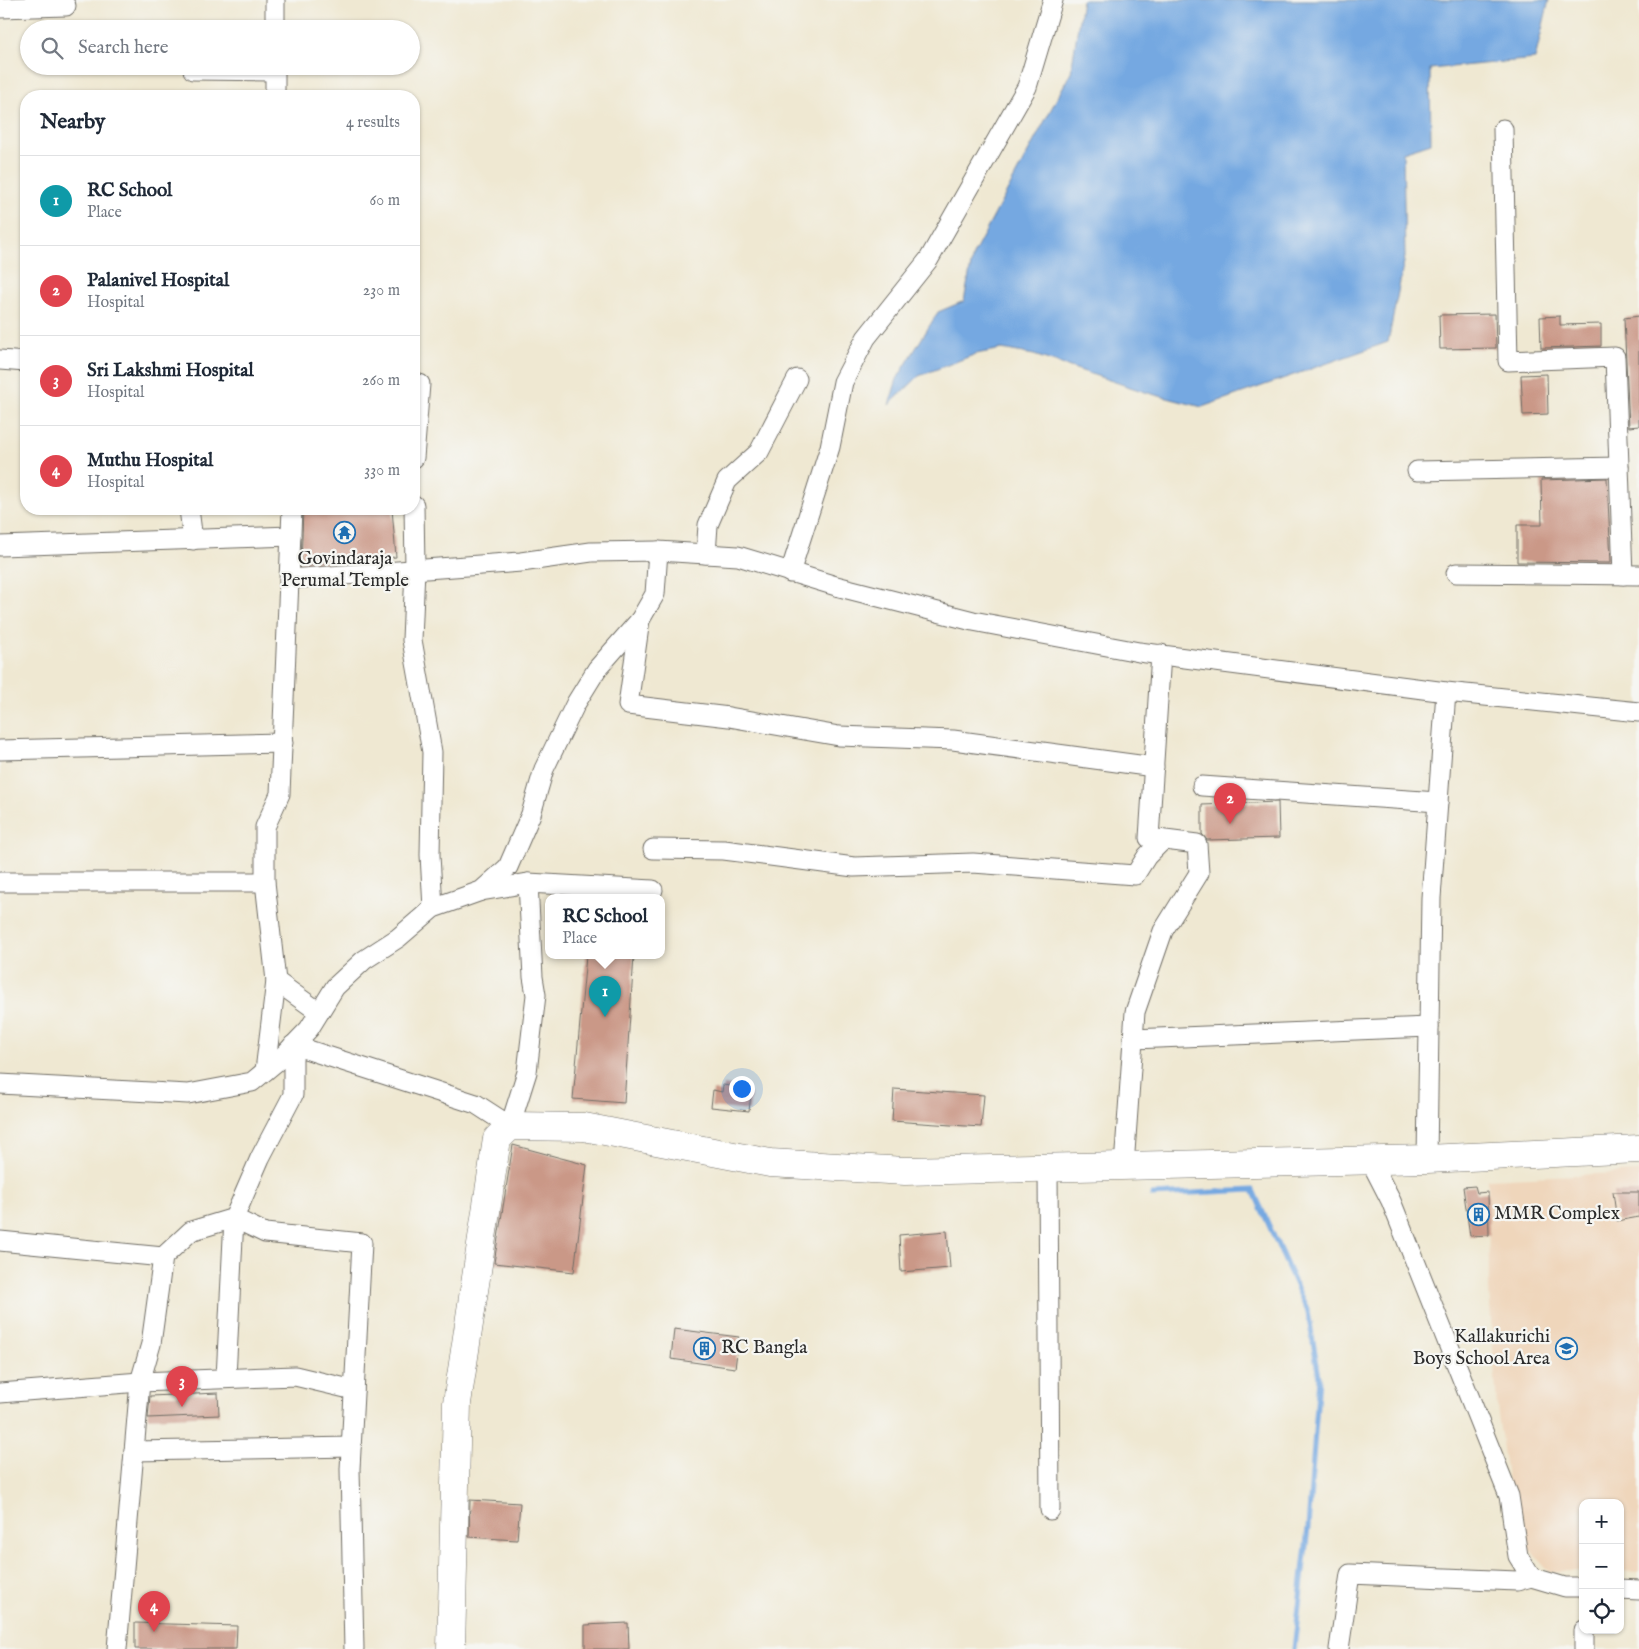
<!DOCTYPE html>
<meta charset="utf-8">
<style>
body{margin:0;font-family:"IM FELL English",serif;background:#f6f6f7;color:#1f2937}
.controls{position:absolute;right:15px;bottom:15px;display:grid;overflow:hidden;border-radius:10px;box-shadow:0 1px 4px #0004}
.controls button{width:45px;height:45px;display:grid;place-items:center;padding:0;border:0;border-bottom:1px solid #e0e1e3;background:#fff;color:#1f2937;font:25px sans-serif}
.you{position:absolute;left:741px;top:1088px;width:18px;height:18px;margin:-12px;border:4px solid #fff;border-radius:50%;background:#1a73e8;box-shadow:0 0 0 8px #1a73e833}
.badge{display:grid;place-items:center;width:32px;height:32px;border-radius:50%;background:#0f766e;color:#fff;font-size:16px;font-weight:700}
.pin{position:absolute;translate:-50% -41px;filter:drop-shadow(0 1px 2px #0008)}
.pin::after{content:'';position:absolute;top:26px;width:18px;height:15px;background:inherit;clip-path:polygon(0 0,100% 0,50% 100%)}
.popup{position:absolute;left:545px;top:894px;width:120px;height:65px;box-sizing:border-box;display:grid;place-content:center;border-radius:10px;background:#fff;filter:drop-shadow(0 1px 4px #0005);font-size:16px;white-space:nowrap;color:#747a83}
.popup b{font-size:19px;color:#1f2937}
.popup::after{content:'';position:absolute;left:50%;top:100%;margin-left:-10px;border:10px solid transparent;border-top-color:#fff}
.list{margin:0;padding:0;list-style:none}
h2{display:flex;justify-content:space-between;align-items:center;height:65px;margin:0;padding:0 20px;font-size:21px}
h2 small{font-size:16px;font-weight:400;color:#747a83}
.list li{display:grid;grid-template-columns:32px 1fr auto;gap:15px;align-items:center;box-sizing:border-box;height:90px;padding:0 20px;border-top:1px solid #e0e1e3}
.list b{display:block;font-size:19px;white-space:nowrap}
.list p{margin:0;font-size:16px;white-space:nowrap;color:#747a83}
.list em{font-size:16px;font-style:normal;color:#747a83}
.icon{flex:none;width:28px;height:28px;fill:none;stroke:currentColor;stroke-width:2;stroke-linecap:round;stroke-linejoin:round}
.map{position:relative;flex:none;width:1639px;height:1649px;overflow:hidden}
.search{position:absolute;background:#fff;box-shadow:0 1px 4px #0004;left:20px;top:20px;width:400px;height:55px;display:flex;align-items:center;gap:12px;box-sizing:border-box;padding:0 18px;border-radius:28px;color:#747a83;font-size:19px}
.panel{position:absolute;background:#fff;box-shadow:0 1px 4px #0004;left:20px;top:90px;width:400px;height:425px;border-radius:20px}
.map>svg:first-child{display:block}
</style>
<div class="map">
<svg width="1639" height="1649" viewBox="0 0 1639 1649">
<rect width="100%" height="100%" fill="#f6f6f2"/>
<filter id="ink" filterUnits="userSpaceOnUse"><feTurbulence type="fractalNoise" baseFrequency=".02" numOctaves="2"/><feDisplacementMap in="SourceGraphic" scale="10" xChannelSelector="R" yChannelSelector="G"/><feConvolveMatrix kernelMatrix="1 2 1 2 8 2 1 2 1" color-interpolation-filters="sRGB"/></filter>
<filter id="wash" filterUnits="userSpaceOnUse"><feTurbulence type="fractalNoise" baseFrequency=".0096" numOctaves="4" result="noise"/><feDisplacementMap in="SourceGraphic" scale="20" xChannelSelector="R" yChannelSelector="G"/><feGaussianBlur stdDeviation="1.12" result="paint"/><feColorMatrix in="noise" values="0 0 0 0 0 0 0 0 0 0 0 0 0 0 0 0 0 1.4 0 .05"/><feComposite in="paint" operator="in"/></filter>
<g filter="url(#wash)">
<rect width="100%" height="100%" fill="#efe8d2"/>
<!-- built -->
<polygon fill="#efd6bb" points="1639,1172 1639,1572 1620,1571 1620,1503 1583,1503 1583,1571 1548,1571 1515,1532 1497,1407 1489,1290 1488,1179"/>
<!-- water -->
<polygon fill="#75a8e1" stroke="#506a86" points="1082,0 1549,0 1535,59 1430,69 1431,143 1403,152 1405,257 1388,342 1202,407 1148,393 1034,355 1002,349 976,354 919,376 889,405 897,379 938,312 964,301 973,255 1071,72"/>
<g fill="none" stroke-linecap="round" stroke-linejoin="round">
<!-- stream -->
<polyline stroke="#75a8e1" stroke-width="5" points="1152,1195 1253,1190 1308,1312 1319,1377 1308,1528 1294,1649"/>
</g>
<g id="blocks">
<!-- building -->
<g fill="#ca9887">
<polygon points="1495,314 1496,348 1440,349 1439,315"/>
<polygon points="1560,316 1560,325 1601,324 1601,346 1541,348 1540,317"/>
<polygon points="1639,316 1639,426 1629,427 1624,318"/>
<polygon points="1547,374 1548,414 1523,415 1521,375"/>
<polygon points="1607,478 1611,563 1517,562 1517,525 1542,525 1541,480"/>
<polygon points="303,509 392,509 396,557 301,566"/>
<polygon points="1278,802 1279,838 1207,840 1202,834 1202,805"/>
<polygon points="586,956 634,956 624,1103 573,1099"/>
<polygon points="723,1085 745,1088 744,1093 751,1094 749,1111 711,1107 713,1090 722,1092"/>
<polygon points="894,1089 984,1095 981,1127 892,1121"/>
<polygon points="513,1145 587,1165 574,1272 494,1263"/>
<polygon points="1475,1186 1477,1193 1488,1192 1489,1235 1470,1236 1463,1187"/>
<polygon points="1613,1192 1639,1192 1639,1217 1617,1221"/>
<polygon points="947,1231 950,1268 901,1272 899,1235"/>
<polygon points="674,1329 739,1337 735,1368 671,1359"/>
<polygon points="218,1393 219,1415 148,1418 150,1396"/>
<polygon points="470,1500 520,1503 517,1540 469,1537"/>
<polygon points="135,1623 237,1626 236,1649 135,1649"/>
<polygon points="628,1623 629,1649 585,1649 585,1625"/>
</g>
</g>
</g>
<g filter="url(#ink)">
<use href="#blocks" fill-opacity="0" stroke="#706d65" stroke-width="1"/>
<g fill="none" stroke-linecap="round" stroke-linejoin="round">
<defs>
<g id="minor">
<polyline points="275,0 275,29"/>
<polyline points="0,8 66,6"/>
<polyline points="193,70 275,71"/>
<polyline points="275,96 275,66"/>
<polyline points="1503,129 1508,361 1615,357 1623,575"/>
<polyline points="0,360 26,362"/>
<polyline points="414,383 420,384 414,458"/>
<polyline points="1417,471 1619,467"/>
<polyline points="414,505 415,569 412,640 432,752 430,855 433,908"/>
<polyline points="189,509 193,540"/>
<polyline points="292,509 280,794 265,827 265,882 276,981 319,1012"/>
<polyline points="0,546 291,536"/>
<polyline points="706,554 708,525 727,481 759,452 797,379"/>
<polyline points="790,573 830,447 843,382 866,338 929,259 1027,87 1053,0"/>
<polyline points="1456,573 1639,575"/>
<polyline points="289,579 521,562 591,552 658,551 738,556 836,586 973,621 1139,652 1446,692 1639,712"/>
<polyline points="640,620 628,705 729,717 839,736 953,740 1154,767"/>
<polyline points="0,750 283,743"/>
<polyline points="1202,786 1438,802"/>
<polyline points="653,849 724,850 854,867 973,863 1135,875 1147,856 1163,840"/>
<polyline points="0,882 265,882"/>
<polyline points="481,891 528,883 653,890"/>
<polyline points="1133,1039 1429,1027"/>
<polyline points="265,1071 276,981"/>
<polyline points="0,1084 188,1094 252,1082 281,1058 309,1029 335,987 364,960 398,938 433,908 481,891 508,867 531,814 544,769 576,703 597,669 640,620 655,594 658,551"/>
<polyline points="1427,1159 1431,898 1446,692"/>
<polyline points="1370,1160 1391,1201 1509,1496 1518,1556 1531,1577 1565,1587 1583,1587"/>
<polyline points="1124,1166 1135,1012 1163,931 1199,873 1197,844 1149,838 1161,654"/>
<polyline points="1048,1168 1050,1510"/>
<polyline points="0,1241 163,1257"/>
<polyline points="226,1378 234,1218 265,1233 362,1243 350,1469 354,1649"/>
<polyline points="0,1393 140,1382 295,1376 354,1390"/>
<polyline points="134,1451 351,1447"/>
<polyline points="1620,1589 1639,1590"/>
<polyline points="117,1649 140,1382 151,1344 163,1257 191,1231 234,1218 260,1158 293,1095 293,1045 476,1104 510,1126 527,1072 536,995 533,977 528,883"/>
<polyline points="1339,1649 1350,1574 1517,1581 1531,1577"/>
<polyline points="1584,1649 1584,1630"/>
</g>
<polyline id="primary" points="451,1649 457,1403 497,1139 510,1126 584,1127 770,1163 905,1171 1427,1159 1639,1149"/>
</defs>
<!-- minor casing -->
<use href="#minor" stroke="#706d65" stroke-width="21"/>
<!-- primary casing -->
<use href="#primary" stroke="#706d65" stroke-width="29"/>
<!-- minor -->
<use href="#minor" stroke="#fff" stroke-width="19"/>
<!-- primary -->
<use href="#primary" stroke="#fff" stroke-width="28"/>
</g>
</g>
<!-- icons -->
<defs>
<symbol id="temple-ring" viewBox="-11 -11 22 22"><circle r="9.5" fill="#f6f6f2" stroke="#1f6fb2" stroke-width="1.5"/><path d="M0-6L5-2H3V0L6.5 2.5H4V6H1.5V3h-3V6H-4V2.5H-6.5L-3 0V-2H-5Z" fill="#1f6fb2"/></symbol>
<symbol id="building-ring" viewBox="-11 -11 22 22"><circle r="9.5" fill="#f6f6f2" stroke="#1f6fb2" stroke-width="1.5"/><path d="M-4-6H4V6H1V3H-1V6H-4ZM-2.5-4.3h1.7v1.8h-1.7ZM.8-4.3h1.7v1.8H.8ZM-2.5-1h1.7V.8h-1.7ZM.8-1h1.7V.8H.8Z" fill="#1f6fb2"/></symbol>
<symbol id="school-ring" viewBox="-11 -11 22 22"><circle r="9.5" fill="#f6f6f2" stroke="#1f6fb2" stroke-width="1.5"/><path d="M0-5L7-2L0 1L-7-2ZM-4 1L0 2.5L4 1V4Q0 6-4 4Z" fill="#1f6fb2"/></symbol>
</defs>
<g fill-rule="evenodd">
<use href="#temple-ring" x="332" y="520" width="25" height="25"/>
<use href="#building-ring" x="1466" y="1202" width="25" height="25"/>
<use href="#building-ring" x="692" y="1336" width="25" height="25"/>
<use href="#school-ring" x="1554" y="1336" width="25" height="25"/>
</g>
<g text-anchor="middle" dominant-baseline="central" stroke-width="4.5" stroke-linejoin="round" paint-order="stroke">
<!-- poi labels -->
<g font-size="19" fill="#2b2b2b" stroke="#f6f6f2" text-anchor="start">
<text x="345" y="559" text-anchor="middle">Govindaraja<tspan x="345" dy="22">Perumal Temple</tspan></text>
<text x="1494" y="1214">MMR Complex</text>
<text x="1550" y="1337" text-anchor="end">Kallakurichi<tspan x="1550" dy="22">Boys School Area</tspan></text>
<text x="721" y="1348">RC Bangla</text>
</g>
</g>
</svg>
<div class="controls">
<button>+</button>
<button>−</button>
<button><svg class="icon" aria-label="locate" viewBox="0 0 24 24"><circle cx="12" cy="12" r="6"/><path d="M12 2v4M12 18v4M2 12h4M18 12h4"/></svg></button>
</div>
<div class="you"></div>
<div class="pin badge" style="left:605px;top:1017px;background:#0f9aa8">1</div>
<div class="popup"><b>RC School</b>Place</div>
<div class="pin badge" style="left:1230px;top:824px;background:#e0444e">2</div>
<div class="pin badge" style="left:182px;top:1407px;background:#e0444e">3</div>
<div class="pin badge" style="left:154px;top:1632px;background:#e0444e">4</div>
<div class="search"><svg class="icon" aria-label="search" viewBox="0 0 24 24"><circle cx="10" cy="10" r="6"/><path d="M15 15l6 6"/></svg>Search here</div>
<section class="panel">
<h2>Nearby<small>4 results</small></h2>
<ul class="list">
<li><span class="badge" style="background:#0f9aa8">1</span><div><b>RC School</b><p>Place</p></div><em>60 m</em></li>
<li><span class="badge" style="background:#e0444e">2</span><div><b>Palanivel Hospital</b><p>Hospital</p></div><em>230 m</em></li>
<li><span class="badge" style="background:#e0444e">3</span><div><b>Sri Lakshmi Hospital</b><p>Hospital</p></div><em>260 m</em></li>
<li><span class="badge" style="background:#e0444e">4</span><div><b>Muthu Hospital</b><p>Hospital</p></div><em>330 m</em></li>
</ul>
</section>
</div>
